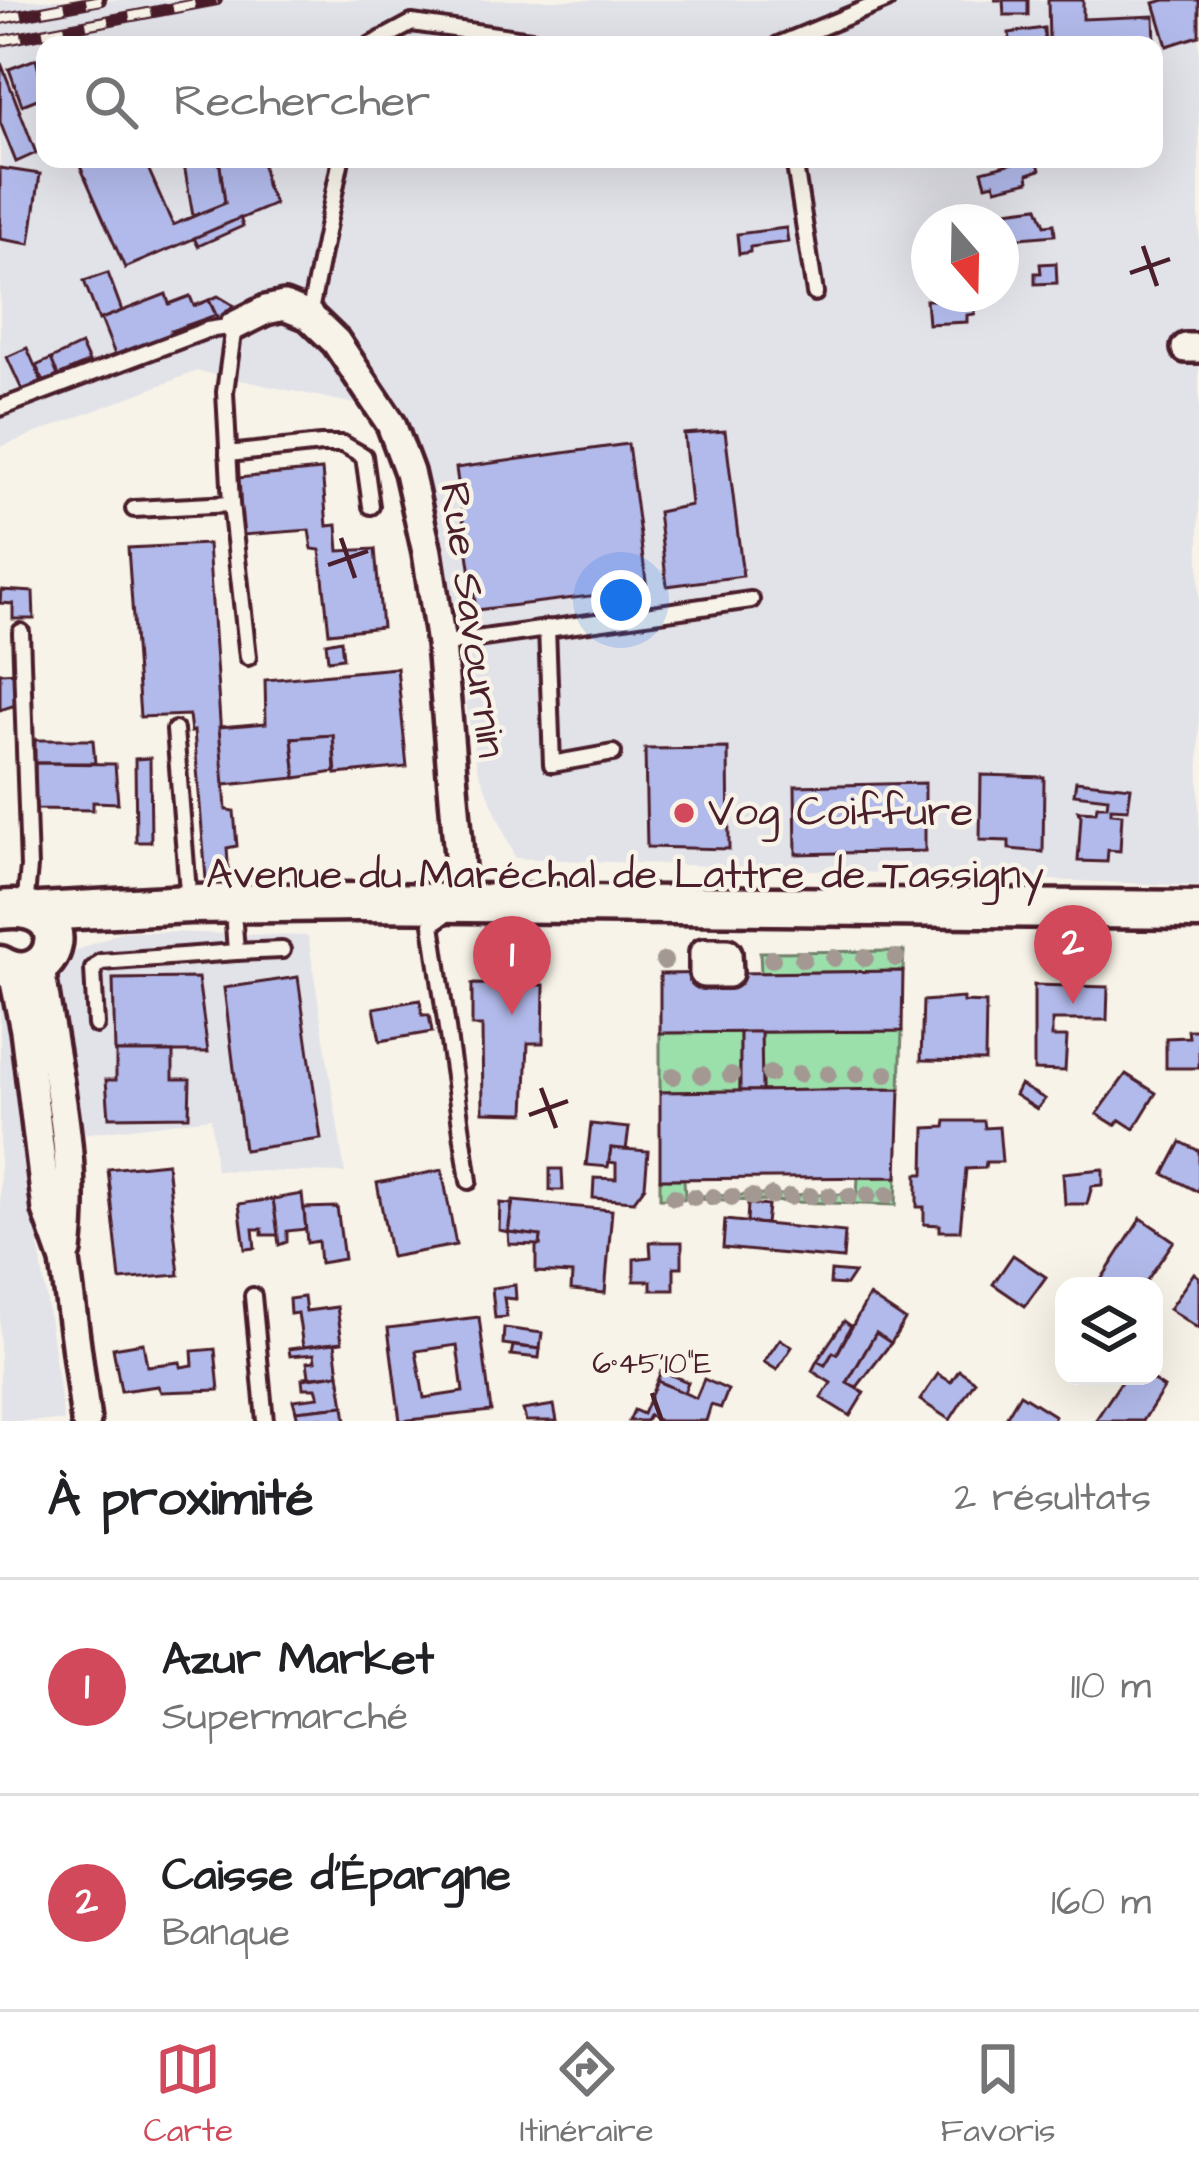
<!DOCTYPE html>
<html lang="fr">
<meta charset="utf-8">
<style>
body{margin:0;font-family:"Architects Daughter",sans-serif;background:#f2f2f2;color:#202124}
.controls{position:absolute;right:36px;bottom:36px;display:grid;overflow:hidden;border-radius:24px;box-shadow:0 12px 48px #0002}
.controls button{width:108px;height:108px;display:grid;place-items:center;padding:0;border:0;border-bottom:3px solid #e0e0e0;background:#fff;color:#202124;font:60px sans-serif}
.compass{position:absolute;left:911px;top:204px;width:108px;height:108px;border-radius:50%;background:#fff;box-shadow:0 12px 48px #0002;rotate:160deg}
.you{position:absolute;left:621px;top:600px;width:42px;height:42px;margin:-30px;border:9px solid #fff;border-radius:50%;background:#1a73e8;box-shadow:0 0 0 18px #1a73e833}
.badge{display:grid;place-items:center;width:78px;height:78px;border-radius:50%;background:#d1495b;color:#fff;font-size:39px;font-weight:700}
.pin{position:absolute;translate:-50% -99px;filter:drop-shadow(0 3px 6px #0008)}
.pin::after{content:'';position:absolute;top:63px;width:42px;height:36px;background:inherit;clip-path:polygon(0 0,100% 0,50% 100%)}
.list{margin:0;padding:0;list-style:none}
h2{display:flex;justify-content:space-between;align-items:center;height:156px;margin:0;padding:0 48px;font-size:51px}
h2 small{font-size:39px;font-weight:400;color:#757577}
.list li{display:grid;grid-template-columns:78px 1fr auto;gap:36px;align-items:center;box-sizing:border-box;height:216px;padding:0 48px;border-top:3px solid #e0e0e0}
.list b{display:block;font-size:45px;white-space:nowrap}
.list p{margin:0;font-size:39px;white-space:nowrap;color:#757577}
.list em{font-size:39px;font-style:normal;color:#757577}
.icon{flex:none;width:66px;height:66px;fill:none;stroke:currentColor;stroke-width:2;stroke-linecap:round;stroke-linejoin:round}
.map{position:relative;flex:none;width:1199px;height:1421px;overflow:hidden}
.search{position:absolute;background:#fff;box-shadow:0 12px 48px #0002;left:36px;right:36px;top:36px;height:132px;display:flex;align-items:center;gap:30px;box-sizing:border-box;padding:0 42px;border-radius:24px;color:#757577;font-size:45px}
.sheet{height:588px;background:#fff}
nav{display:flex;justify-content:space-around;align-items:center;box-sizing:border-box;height:168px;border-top:3px solid #e0e0e0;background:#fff;font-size:33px;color:#757577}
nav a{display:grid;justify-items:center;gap:6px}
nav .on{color:#d1495b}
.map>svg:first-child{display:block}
</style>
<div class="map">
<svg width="1199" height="1421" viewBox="0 0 1199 1421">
<rect width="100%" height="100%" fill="#f7f3e8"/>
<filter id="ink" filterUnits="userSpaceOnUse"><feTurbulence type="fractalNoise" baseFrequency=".00833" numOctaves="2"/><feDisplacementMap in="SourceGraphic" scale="24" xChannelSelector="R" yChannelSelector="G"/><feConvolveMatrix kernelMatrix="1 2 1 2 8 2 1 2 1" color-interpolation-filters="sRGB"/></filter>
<g filter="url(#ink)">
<!-- built -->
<g fill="#e2e2e9" fill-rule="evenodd">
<path d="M0,0H1199V886L515,858L477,767L452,616L404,414L197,371L0,447ZM45,45H1154V159H45ZM929,222H1001V294H929Z"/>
<polygon points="123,931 308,936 345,1173 216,1170 211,1118 82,1134 56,977 76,951"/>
<polygon points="0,987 2,988 64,1421 0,1421"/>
</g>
<!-- green -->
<g fill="#9bdfab" stroke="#727f6b" stroke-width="3">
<polygon points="904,951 903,971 761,973 760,952"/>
<polygon points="902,1031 900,1089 762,1091 761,1032"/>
<polygon points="740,1032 740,1091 660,1092 660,1033"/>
<polygon points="858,1177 897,1177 896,1205 660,1198 660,1179 684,1179 685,1196 857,1194"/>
</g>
<!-- building -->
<g fill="#b2baeb" stroke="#4a1f2b" stroke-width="3" fill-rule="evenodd">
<polygon points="1003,0 994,0 1028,0 1028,15 1004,15"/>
<polygon points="1048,0 1083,0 1083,19 1154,16 1155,44 1049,45"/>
<polygon points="1164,0 1199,0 1199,36 1167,46 1154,3"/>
<polygon points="1044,28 1045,44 1011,45 1009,33"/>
<polygon points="36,59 45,96 22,105 9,69"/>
<polygon points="1,63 36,153 16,162 0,122"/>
<polygon points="77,159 144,159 173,225 225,203 219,159 262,159 266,185 275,204 125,268"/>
<polygon points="183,159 219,159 225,203 193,216"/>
<polygon points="1028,159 1037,159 1040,170 1028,174 1029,181 996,189 994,183 986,185 982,171"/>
<polygon points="0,168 40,174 30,244 0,239"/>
<polygon points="1038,207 1045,225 1054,224 1055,235 1010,239 1006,211"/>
<polygon points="240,218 243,226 198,246 194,238"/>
<polygon points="786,228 788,242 750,247 750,252 739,254 737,234"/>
<polygon points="1056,263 1057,283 1035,284 1035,273 1041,273 1040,264"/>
<polygon points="108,273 122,311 99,320 84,281"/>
<polygon points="166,294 169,304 190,296 194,306 209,300 216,315 171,331 173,337 116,357 101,319"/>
<polygon points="973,294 975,314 967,315 967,322 928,324 926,300 935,300 935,296"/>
<polygon points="218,296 233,305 227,316 218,319 209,300"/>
<polygon points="81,345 89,362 58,376 51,359"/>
<polygon points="27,348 42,382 23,392 7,357"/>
<polygon points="51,359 58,376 44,382 36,366"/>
<polygon points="725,431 743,576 667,586 658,512 691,505 684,434"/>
<polygon points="628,444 647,589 476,610 456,468"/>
<polygon points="322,470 327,526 337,525 339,551 375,549 382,627 329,633 320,550 312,549 309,530 243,535 237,478"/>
<polygon points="208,544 226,810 234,811 237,846 227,848 229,879 206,879 194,731 191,732 189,715 140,717 128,548"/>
<polygon points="1,590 33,592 34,619 13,619 13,604 0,603"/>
<polygon points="341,640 343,658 328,660 326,643"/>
<polygon points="397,668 407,767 336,774 333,735 292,738 296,778 224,785 219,727 266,723 265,680"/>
<polygon points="20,672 19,704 0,710 0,673"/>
<polygon points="333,735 335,772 296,778 292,738"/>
<polygon points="35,740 93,740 95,763 35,763"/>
<polygon points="728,748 729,849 647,847 645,749"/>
<polygon points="150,758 151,842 136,842 135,759"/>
<polygon points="35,763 115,764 118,803 93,802 93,810 35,809"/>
<polygon points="981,775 1044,777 1043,852 1009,849 1009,841 980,840"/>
<polygon points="1076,781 1131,787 1128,809 1111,808 1111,813 1122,814 1120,851 1108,850 1107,862 1078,861 1081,816 1078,811 1096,812 1097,806 1107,806 1108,798 1074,794"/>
<polygon points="925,783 925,851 796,854 795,786"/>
<polygon points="903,971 902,1031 660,1033 660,974"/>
<polygon points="298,977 321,1139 244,1150 224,988"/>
<polygon points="198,978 208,1052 115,1052 113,979"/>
<polygon points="472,984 544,985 543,1043 528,1043 525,1113 483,1112 482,1026 472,1026"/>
<polygon points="1034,985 1108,987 1107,1020 1052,1020 1052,1037 1067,1037 1065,1071 1034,1070"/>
<polygon points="963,998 963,1002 986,1003 985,1061 921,1060 923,1001"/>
<polygon points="420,1000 422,1015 429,1015 432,1032 380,1041 374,1008"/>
<polygon points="1188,1030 1199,1030 1199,1068 1166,1068 1166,1038 1189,1037"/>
<polygon points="740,1032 761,1032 762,1091 740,1091"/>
<polygon points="116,1052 173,1052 173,1079 190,1079 189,1116 109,1117 106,1080 116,1080"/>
<polygon points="1126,1074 1156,1093 1134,1129 1120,1120 1115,1125 1097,1114"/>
<polygon points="1020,1085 1045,1099 1037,1109 1015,1095"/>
<polygon points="900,1089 897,1177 660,1179 660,1092"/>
<polygon points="946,1121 984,1121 985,1128 999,1127 1002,1162 986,1162 985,1168 966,1169 960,1231 940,1231 940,1225 924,1224 924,1207 917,1207 917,1174 924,1174 925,1128 945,1127"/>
<polygon points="591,1124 629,1128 626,1150 611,1148 608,1167 586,1165"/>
<polygon points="1181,1142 1199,1151 1199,1192 1164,1174"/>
<polygon points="611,1148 648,1151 645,1186 634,1201 593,1198 594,1178 616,1179 616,1163 609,1162"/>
<polygon points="167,1163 179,1275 120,1280 108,1169"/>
<polygon points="550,1169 562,1169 563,1190 550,1190"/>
<polygon points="1103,1169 1103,1185 1092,1186 1087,1204 1065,1204 1063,1173"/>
<polygon points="442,1170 456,1245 391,1257 377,1183"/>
<polygon points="302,1194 306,1229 287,1231 287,1242 279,1245 273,1199"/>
<polygon points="273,1199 278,1235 262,1235 262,1229 253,1229 255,1248 245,1249 239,1204"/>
<polygon points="513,1201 612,1210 605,1293 571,1290 572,1274 536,1272 536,1245 540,1245 541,1236 508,1232"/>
<polygon points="500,1203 512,1204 508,1232 499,1230"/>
<polygon points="748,1204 768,1206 766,1224 747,1222"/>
<polygon points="337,1207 344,1259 320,1263 318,1241 307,1243 304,1208"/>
<polygon points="1141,1218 1174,1241 1143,1286 1097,1286"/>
<polygon points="725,1220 845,1232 843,1259 723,1248"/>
<polygon points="508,1232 541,1236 540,1245 509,1244"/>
<polygon points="650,1242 682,1242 682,1267 674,1267 674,1290 651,1290 651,1281 634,1281 634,1259 651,1257"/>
<polygon points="1013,1255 1046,1277 1025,1306 993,1284"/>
<polygon points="831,1271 854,1273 846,1285 830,1284"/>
<polygon points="1194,1273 1199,1277 1199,1329 1169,1309"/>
<polygon points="515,1285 516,1299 504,1298 507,1317 495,1318 492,1288"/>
<polygon points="869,1296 905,1320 891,1343 876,1333 847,1383 864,1393 850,1416 821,1398 831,1383 812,1371 817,1361 825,1365 833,1352 837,1354"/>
<polygon points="304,1297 306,1311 337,1307 342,1342 303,1347 298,1313 290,1314 289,1299"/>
<path d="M479,1317L491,1411L400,1421L388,1328ZM457,1345L463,1392L424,1398L416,1351Z"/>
<polygon points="844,1321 851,1326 837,1354 833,1352 825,1365 817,1361"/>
<polygon points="504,1328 542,1333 540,1349 503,1344"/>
<polygon points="876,1333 891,1343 857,1387 847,1383"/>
<polygon points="780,1339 792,1347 777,1370 764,1362"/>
<polygon points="143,1343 147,1366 180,1362 181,1367 193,1365 192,1351 215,1349 219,1390 161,1392 158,1386 121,1391 113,1348"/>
<polygon points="335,1343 339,1374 303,1378 309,1376 307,1362 315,1361 314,1354 290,1356 289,1349"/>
<polygon points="513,1346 540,1349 539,1358 511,1355"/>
<polygon points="959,1370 975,1381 950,1420 920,1400 938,1374 951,1382"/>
<polygon points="661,1371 688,1382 684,1393 657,1381"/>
<polygon points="339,1374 344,1406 296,1411 293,1400 319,1397 316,1388 303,1388 302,1379"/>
<polygon points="1125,1376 1146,1376 1164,1388 1143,1421 1095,1421"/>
<polygon points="704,1379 728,1390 721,1408 711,1405 706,1421 660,1421 649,1416 646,1421 629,1421 634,1410 643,1414 657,1381 696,1398"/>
<polygon points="1020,1394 1055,1416 1052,1421 1004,1421"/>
<polygon points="554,1405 557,1421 526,1421 523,1410"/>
<polygon points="344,1406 346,1421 321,1421 321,1418 298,1421 296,1411"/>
</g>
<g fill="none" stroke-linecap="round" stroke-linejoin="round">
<defs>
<g id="lane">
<polyline points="371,45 412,23 566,45"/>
<polyline points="778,45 887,0"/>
<polyline points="794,159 815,293"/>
<polyline points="309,316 341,159"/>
<polyline points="0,408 207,330 234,326 225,392 231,504 134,509"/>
<polyline points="228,454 321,444 343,444 364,456 371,506"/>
<polyline points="231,504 248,657"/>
<polyline points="547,628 552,764 613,753"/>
<polyline points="21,632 29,867 25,907"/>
<polyline points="441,644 751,600"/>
<polyline points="175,730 189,904"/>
<polyline points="451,911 432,924 469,1181"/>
<polyline points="234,924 236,952 282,950"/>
<polyline points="96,1025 93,969 101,962 236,952"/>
<polyline points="253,1296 265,1421"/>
</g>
<g id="street">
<polyline points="234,326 266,310 284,306 309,316 336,342 391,424 409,472 427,552 441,644 463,903"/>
<polyline points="1186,348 1199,348"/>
<polygon points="704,953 727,953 728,973 704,973"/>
<path d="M40,967C53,1060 79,1157 67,1251"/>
<polyline points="13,972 25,1030 47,1210 65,1261 86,1421"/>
</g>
<g id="secondary">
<path d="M0,910C86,898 55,997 0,965"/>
<polyline points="40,912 189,904 357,902 1199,910"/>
</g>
</defs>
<!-- lane casing -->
<use href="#lane" stroke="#4a1f2b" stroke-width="22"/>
<!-- street casing -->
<use href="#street" stroke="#4a1f2b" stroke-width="36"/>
<!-- secondary casing -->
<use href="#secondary" stroke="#4a1f2b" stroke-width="45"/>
<!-- lane -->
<use href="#lane" stroke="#f7f3e8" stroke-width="14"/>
<!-- street -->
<use href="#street" stroke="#f7f3e8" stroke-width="27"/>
<!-- secondary -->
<use href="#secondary" stroke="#f7f3e8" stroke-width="36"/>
<defs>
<g id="rail">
<polyline points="0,19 101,0"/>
<polyline points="0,41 217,0"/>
</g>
</defs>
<!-- rail casing -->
<use href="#rail" stroke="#4a1f2b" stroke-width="12"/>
<!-- rail -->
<use href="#rail" stroke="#f7f3e8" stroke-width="8" stroke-dasharray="22" stroke-linecap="butt"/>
</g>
<!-- trees -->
<g fill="#a39992">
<circle cx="834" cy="958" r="9"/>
<circle cx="865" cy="958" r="9"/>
<circle cx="896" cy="958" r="9"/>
<circle cx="772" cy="959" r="9"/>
<circle cx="803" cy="959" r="9"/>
<circle cx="664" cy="961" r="9"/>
<circle cx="770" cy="1074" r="9"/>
<circle cx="799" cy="1074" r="9"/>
<circle cx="828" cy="1074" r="9"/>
<circle cx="857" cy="1074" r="9"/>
<circle cx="886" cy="1074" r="9"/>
<circle cx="702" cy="1075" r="9"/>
<circle cx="731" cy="1075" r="9"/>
<circle cx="673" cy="1076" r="9"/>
<circle cx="868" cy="1195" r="9"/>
<circle cx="887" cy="1195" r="9"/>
<circle cx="771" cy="1196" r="9"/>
<circle cx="810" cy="1196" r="9"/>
<circle cx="829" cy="1196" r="9"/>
<circle cx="849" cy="1196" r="9"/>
<circle cx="674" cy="1197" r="9"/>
<circle cx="694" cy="1197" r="9"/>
<circle cx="713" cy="1197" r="9"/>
<circle cx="732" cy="1197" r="9"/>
<circle cx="752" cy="1197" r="9"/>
<circle cx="790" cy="1197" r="9"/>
</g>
</g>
<!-- ticks -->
<path fill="none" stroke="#4a1f2b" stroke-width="4.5" d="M1143,246L1157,286M1130,273L1170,259M341,538L355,578M328,565L368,551M541,1088L556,1128M529,1115L568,1101M652,1393L662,1421"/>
<!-- markers -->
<circle fill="#d1495b" stroke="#f7f3e8" stroke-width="4.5" cx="684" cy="813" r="12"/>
<g text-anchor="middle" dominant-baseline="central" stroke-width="9" stroke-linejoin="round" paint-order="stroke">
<!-- street labels -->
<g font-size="42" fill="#4a1f2b" stroke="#f7f3e8">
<text transform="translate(472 620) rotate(82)">Rue Savournin</text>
<text x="625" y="876">Avenue du Maréchal de Lattre de Tassigny</text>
</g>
<!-- poi labels -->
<g font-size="42" fill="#4a1f2b" stroke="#f7f3e8" text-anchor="start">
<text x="708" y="813">Vog Coiffure</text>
</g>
</g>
<g font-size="30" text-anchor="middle" fill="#4a1f2b" stroke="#f7f3e8" stroke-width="9" stroke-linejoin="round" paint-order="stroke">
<text x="652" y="1373">6°45'10"E</text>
</g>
</svg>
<div class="controls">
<button><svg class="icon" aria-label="layers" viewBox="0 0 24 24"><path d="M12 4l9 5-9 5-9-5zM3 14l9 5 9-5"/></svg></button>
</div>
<svg class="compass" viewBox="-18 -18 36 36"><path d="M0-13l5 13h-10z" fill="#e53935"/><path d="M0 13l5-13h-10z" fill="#757577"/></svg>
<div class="you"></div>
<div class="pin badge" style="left:512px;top:1015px">1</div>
<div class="pin badge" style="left:1073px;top:1004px">2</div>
<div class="search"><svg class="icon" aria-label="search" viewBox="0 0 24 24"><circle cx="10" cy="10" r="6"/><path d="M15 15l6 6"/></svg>Rechercher</div>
</div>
<section class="sheet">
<h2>À proximité<small>2 résultats</small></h2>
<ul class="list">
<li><span class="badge">1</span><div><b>Azur Market</b><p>Supermarché</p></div><em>110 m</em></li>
<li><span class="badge">2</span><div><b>Caisse d'Épargne</b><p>Banque</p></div><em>160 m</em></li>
</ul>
</section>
<nav>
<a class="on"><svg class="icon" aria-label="map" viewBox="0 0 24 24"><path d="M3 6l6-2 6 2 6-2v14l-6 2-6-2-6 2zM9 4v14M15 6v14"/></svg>Carte</a>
<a><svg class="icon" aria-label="directions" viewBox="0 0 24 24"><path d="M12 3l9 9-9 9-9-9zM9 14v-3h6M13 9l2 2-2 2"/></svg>Itinéraire</a>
<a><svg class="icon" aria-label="saved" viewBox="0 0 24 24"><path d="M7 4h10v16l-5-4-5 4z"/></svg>Favoris</a>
</nav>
